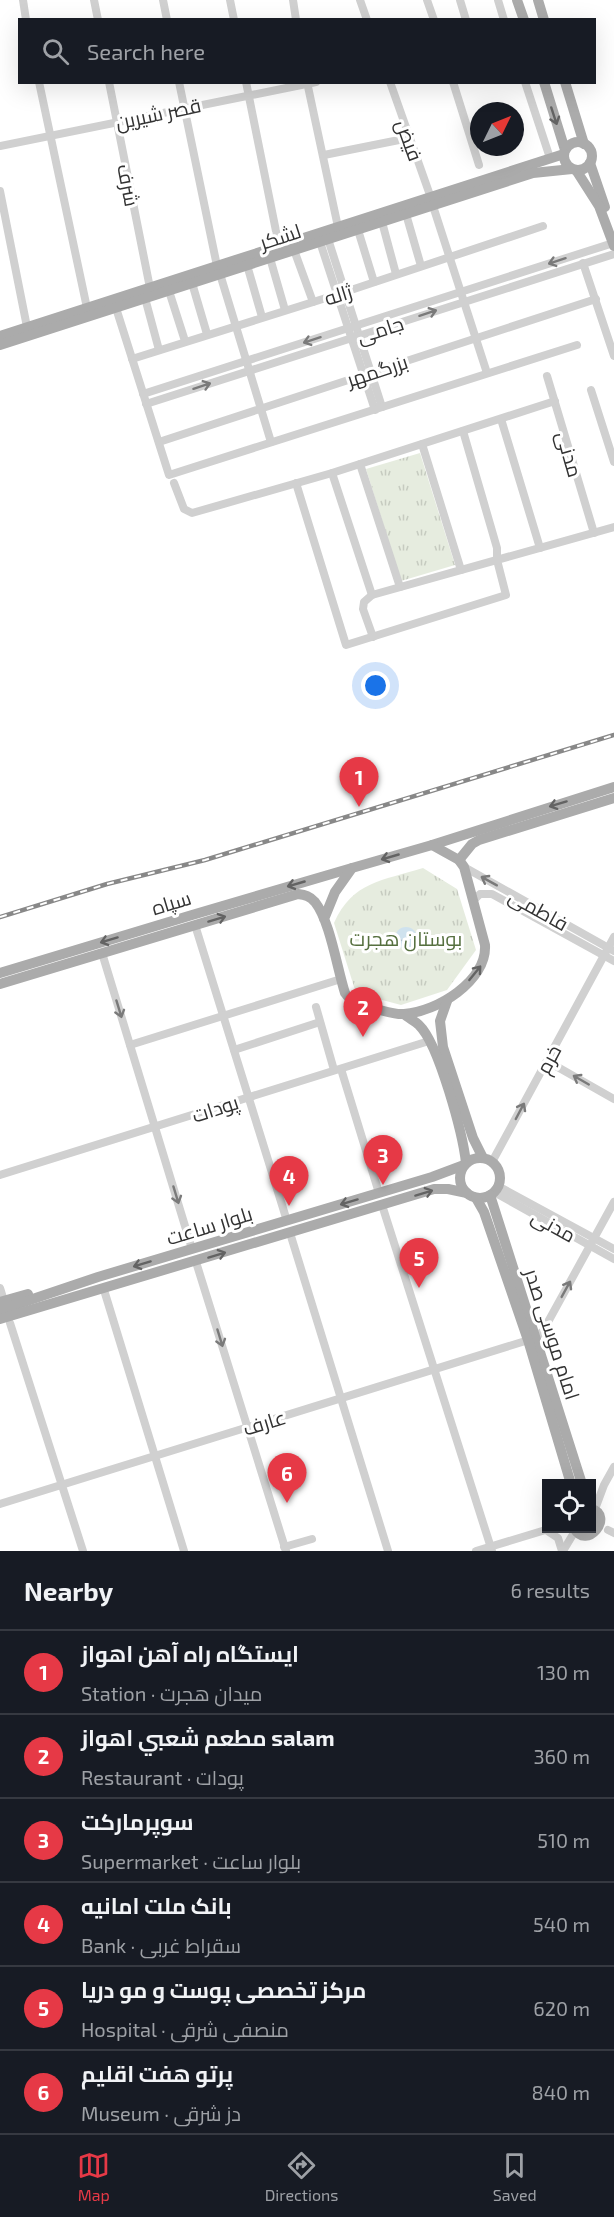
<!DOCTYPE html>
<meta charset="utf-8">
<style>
body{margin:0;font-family:"Exo 2",Cairo,sans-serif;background:#242831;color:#f1f3f6}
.controls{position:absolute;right:18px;bottom:18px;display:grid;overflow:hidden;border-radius:0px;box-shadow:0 6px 24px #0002}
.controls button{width:54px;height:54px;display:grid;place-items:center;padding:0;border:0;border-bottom:2px solid #363941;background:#171b24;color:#f1f3f6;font:30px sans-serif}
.compass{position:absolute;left:470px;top:102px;width:54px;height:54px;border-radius:50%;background:#171b24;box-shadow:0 6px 24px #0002;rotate:47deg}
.you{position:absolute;left:376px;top:686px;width:21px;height:21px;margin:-15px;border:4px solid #fff;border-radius:50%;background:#1a73e8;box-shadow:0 0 0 9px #1a73e833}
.badge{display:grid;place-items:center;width:39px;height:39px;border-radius:50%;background:#e63946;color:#fff;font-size:20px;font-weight:700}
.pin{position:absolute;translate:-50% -50px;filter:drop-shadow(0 2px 3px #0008)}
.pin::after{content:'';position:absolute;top:32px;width:21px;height:18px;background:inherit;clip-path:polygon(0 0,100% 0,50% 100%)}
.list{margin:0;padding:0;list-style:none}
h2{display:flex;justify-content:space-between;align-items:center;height:78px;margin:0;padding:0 24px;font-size:26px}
h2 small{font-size:20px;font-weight:400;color:#9ea1a6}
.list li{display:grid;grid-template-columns:39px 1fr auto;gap:18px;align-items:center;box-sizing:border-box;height:84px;padding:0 24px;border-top:2px solid #363941}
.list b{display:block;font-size:22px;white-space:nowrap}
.list p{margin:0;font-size:20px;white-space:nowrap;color:#9ea1a6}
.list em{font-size:20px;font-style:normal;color:#9ea1a6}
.icon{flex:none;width:33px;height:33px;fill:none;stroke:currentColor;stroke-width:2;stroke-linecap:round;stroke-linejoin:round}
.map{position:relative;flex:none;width:614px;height:1551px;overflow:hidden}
.search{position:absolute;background:#171b24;box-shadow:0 6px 24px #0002;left:18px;right:18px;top:18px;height:66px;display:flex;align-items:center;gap:15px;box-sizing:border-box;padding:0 21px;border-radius:0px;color:#9ea1a6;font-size:22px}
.sheet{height:582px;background:#171b24}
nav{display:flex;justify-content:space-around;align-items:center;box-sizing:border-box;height:84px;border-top:2px solid #363941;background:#171b24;font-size:16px;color:#9ea1a6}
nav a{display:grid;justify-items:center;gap:3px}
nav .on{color:#e63946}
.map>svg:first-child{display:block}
</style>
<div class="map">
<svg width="614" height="1551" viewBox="0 0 614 1551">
<defs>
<pattern id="park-tufts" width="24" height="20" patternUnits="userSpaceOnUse" patternTransform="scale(1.5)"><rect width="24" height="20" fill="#e6ecdf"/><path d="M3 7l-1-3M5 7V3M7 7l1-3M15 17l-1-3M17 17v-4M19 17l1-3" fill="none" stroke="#c6cbc0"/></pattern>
<pattern id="water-waves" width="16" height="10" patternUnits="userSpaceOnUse" patternTransform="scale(1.5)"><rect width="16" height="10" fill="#cfe2ee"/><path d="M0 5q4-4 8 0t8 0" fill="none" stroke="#b2c2cd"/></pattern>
</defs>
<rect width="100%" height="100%" fill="#fff"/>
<!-- park -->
<g fill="url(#park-tufts)">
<polygon points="420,453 455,565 401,581 366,469"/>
<path d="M423,868L457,889L476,950L447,990L401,1005L356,993L334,923C353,881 382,881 423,868Z"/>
</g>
<!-- water -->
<circle fill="url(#water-waves)" cx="406" cy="938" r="11"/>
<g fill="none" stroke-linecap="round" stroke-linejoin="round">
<!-- minor -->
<g stroke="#d0d0d0" stroke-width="8">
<polyline points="23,0 26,20"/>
<polyline points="94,0 98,20"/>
<polyline points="163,0 167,20"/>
<polyline points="230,0 234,20"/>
<polyline points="293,0 296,20"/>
<polyline points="360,0 367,20"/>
<polyline points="427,0 434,20"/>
<polyline points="460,0 466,20"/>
<polyline points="498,0 504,20"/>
<polyline points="39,82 87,308"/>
<polyline points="109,82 150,288"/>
<polyline points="179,82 217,266"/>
<polyline points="246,82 279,246"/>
<polyline points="307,82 338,227"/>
<polyline points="390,82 431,198"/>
<polyline points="453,82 479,165"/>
<polyline points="525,82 550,158"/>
<polyline points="0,146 316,82"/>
<polyline points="324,155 409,138"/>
<polyline points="0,191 27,327"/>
<polyline points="433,206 487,373"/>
<polyline points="406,214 421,266"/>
<polyline points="382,222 396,274"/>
<polyline points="358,230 374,282"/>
<polyline points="328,239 382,407"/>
<polyline points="320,242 375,410"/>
<polyline points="294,250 313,302"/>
<polyline points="270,258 285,310"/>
<polyline points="583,263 614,356"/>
<polyline points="247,265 262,317"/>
<polyline points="220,274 271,442"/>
<polyline points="192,283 207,334"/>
<polyline points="169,291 185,341"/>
<polyline points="145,298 159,350"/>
<polyline points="116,308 169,475 577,345"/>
<polyline points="132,359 345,292 543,226"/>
<polyline points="547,376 594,533"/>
<polyline points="591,390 614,462"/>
<polyline points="143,394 613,243"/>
<polyline points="146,404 614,254"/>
<polyline points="501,419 540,548"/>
<polyline points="159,442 596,299"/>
<polyline points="422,444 461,570"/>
<polyline points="360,464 400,587"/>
<polyline points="332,473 372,595"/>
<polyline points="174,483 184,509 192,513 332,473 555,401"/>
<polyline points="296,483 346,645 506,595 497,560 497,548 463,431"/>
<polyline points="373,637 363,609 364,602 372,595 614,527"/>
<polyline points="464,867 614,951"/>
<polyline points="473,901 480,894 492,894 614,961"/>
<polyline points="195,925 287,1221"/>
<polyline points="102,953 192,1249"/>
<polyline points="316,1007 334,1070"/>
<polyline points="130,1045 341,979"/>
<polyline points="234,1050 320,1022"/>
<polyline points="547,1061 614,1099"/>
<polyline points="341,1069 379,1193"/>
<polyline points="492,1162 614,937"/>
<polyline points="0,1175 429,1041"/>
<polyline points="498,1186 614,1249"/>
<polyline points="494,1192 614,1259"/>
<polyline points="382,1205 492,1551"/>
<polyline points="290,1233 388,1551"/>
<polyline points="196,1262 286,1551"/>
<polyline points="0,1288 4,1301"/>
<polyline points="104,1290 184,1551"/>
<polyline points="10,1323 83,1551"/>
<polyline points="0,1504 535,1338 543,1331 614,1202"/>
<polyline points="595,1509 604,1485 614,1467"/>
<polyline points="546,1530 558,1538 562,1551"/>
<polyline points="608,1530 614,1533"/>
<polyline points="284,1547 312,1539"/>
<polyline points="476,1551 552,1528"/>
<polyline points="563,1551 575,1531"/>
</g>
<!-- major -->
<g stroke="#ababab" stroke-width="10">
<polyline points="517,0 524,20"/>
<polyline points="538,0 544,20"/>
<polyline points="544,82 565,150"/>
<polyline points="565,82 584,144"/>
<circle cx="578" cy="156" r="14"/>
<polyline points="590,163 605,207"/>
<polyline points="576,170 599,206 614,246"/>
<polyline points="0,336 564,154"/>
<polyline points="0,345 533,173 572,169"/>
<polyline points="432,845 614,787"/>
<polyline points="459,860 472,844 479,840 614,798"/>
<polyline points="0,973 192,915 352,868"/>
<path d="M0,984L298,894C305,895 310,896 315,902C330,921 337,968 345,993C352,1003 360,1005 372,1008C382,1010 394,1015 404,1014C437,1012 487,981 485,945L464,867L459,860L432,845L352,868L335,892L324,919"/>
<polyline points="447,1001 440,1021 443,1047 473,1138 483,1158"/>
<path d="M404,1014C408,1018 415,1021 419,1025C439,1044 463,1135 466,1163"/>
<circle cx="480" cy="1178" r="20"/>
<polyline points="490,1195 582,1484"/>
<polyline points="476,1198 484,1212 528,1340 571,1484"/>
<polyline points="0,1302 28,1294"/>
<polyline points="0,1310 98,1277 432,1177 464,1165"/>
<polyline points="0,1319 434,1189 448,1189 467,1193"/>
<path d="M574,1528C587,1551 614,1516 592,1509"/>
</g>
<defs>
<polyline id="rail" points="0,917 107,884 205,860 614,735"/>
</defs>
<!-- rail casing -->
<use href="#rail" stroke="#888" stroke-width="4.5"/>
<!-- rail -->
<use href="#rail" stroke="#fff" stroke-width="2" stroke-dasharray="7" stroke-linecap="butt"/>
</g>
<!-- one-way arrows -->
<defs><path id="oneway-shaft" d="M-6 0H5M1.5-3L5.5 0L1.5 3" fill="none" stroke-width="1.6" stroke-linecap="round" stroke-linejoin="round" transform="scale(1.5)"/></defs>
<g stroke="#636363">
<use href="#oneway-shaft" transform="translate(554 116) rotate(72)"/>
<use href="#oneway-shaft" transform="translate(558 804) rotate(163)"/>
<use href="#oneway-shaft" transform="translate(390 857) rotate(164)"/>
<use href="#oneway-shaft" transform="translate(296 884) rotate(164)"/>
<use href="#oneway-shaft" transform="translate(217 919) rotate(-17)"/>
<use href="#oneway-shaft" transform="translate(109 940) rotate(163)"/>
<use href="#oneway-shaft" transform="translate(475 973) rotate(-51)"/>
<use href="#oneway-shaft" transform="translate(424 1193) rotate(-17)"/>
<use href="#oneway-shaft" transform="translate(349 1202) rotate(163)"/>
<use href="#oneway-shaft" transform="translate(217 1255) rotate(-17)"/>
<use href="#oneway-shaft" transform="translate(142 1264) rotate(163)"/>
</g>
<g stroke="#7a7a7a">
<use href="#oneway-shaft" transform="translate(557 261) rotate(162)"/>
<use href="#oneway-shaft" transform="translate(428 313) rotate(-18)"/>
<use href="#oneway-shaft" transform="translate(312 340) rotate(162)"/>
<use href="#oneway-shaft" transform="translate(202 386) rotate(-18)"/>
<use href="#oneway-shaft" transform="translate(489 881) rotate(-151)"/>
<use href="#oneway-shaft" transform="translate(119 1009) rotate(73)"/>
<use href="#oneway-shaft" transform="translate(581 1080) rotate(-150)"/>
<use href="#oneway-shaft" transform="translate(520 1111) rotate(-62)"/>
<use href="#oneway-shaft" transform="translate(176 1195) rotate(73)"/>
<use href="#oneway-shaft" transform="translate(566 1289) rotate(-61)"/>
<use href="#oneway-shaft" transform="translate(220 1338) rotate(73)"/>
</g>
<g text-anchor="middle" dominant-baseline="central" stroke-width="6" stroke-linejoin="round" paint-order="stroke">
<!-- street labels -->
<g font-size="20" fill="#333" stroke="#fff">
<text transform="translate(158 113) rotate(-12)">قصر شیرین</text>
<text transform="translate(410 140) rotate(70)">فیض</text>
<text transform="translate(129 185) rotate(79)">شرف</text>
<text transform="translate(280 236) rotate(-18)">لشکر</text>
<text transform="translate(338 294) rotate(-17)">ژاله</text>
<text transform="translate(380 329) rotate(-18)">جامی</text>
<text transform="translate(377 370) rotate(-18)">بزرگمهر</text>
<text transform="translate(570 454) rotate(74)">مدنی</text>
<text transform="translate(171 902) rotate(-17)">سپاه</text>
<text transform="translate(539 909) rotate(29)">فاطمی</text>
<text transform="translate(548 1059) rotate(-62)">خرم</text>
<text transform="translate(215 1108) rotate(-18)">پودات</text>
<text transform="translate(209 1225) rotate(-17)">بلوار ساعت</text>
<text transform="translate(554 1225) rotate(29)">مدنی</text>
<text transform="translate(553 1334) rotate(72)">امام موسی صدر</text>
<text transform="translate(264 1422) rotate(-17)">عارف</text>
</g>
<!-- park labels -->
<g font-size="20" fill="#56703f" stroke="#fff">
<text x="406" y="938">بوستان هجرت</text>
</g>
</g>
</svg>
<div class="controls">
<button><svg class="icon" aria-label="locate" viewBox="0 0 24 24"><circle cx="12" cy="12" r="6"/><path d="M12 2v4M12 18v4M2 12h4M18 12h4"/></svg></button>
</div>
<svg class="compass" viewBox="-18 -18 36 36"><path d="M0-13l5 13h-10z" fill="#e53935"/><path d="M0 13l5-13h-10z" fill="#9ea1a6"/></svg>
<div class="you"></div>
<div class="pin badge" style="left:359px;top:807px">1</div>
<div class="pin badge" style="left:363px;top:1037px">2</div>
<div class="pin badge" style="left:383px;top:1185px">3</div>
<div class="pin badge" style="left:289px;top:1206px">4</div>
<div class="pin badge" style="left:419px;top:1288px">5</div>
<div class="pin badge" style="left:287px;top:1503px">6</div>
<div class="search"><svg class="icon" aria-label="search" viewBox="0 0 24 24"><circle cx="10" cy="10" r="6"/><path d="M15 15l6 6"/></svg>Search here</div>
</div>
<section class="sheet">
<h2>Nearby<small>6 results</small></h2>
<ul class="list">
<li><span class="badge">1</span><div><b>ایستگاه راه آهن اهواز</b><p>Station · میدان هجرت</p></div><em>130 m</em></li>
<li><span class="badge">2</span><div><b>مطعم شعبي اهواز salam</b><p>Restaurant · پودات</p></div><em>360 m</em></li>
<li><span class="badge">3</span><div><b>سوپرمارکت</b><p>Supermarket · بلوار ساعت</p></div><em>510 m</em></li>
<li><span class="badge">4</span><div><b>بانک ملت امانیه</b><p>Bank · سقراط غربی</p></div><em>540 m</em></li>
<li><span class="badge">5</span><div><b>مرکز تخصصی پوست و مو دریا</b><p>Hospital · منصفی شرقی</p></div><em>620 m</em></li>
<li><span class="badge">6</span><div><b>پرتو هفت اقلیم</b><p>Museum · دز شرقی</p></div><em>840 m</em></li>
</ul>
</section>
<nav>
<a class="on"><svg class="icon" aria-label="map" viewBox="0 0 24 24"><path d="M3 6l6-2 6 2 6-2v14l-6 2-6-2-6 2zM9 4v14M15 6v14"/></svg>Map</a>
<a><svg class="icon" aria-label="directions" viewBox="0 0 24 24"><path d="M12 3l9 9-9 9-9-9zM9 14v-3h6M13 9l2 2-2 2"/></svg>Directions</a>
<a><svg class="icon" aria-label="saved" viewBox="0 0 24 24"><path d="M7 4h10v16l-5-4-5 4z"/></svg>Saved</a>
</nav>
